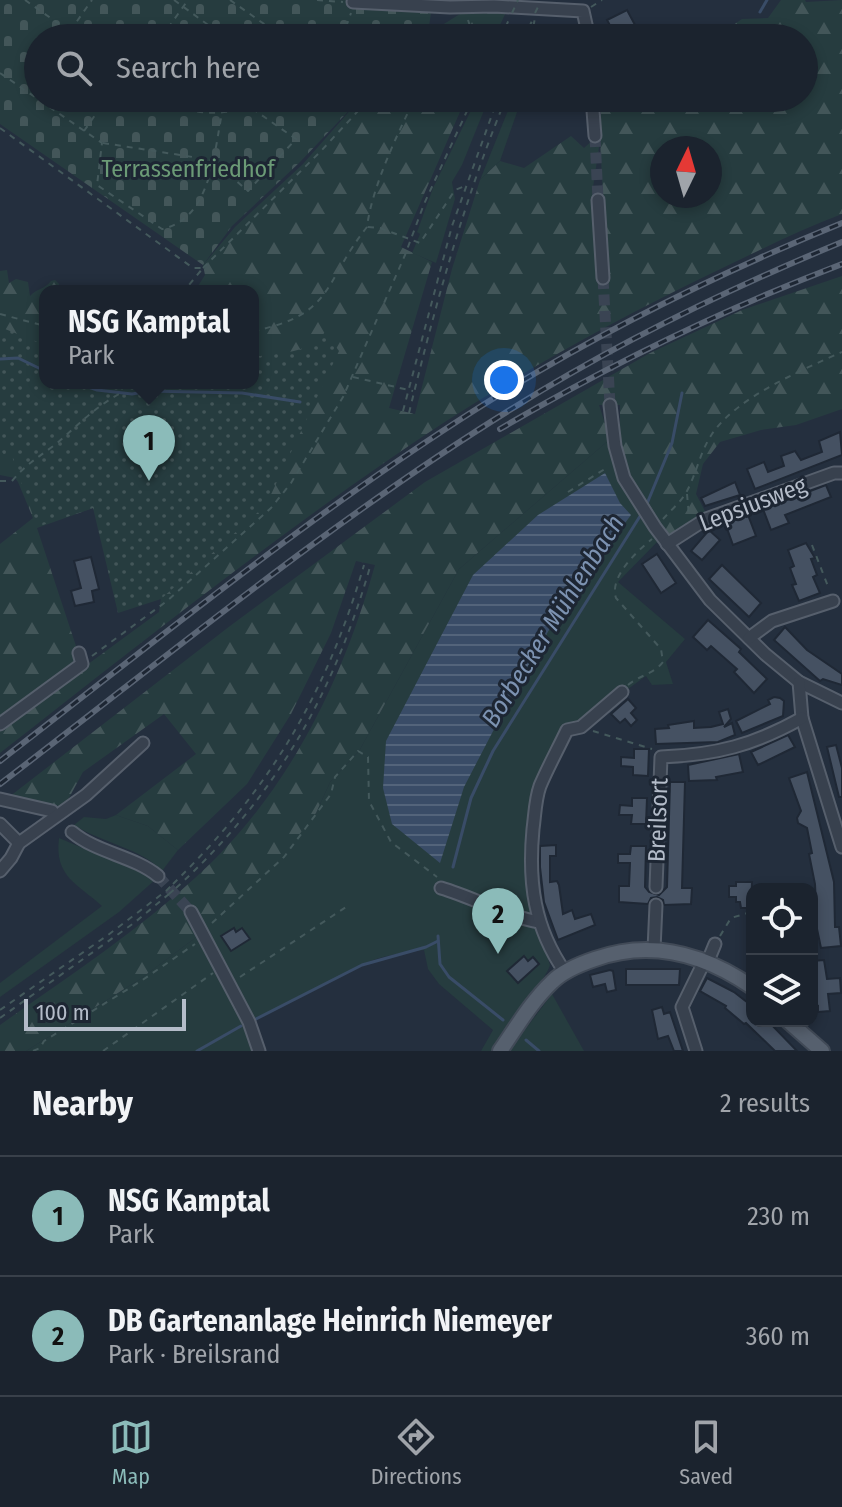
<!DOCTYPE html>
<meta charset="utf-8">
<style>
body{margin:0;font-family:"Fira Sans Condensed",sans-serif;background:#242b36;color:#f1f3f6}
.controls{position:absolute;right:24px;bottom:24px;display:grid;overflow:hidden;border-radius:16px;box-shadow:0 4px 12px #0003}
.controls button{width:72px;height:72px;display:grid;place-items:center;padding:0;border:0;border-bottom:2px solid #39404a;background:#1b232e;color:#f1f3f6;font:40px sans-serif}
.compass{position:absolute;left:650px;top:136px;width:72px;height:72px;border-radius:50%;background:#1b232e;box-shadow:0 4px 12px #0003;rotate:5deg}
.scale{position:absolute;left:24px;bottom:20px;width:162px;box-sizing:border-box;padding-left:8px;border:4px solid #b4bcc9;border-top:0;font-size:22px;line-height:28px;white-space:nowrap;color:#b4bcc9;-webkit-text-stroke:6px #1d2633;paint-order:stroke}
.you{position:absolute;left:504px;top:380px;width:28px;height:28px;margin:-20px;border:6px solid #fff;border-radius:50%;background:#1a73e8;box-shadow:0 0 0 12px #1a73e833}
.badge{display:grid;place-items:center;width:52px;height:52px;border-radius:50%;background:#8bbbb9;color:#111;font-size:26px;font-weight:700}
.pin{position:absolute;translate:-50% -66px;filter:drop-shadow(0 2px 4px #0008)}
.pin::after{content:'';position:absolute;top:42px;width:28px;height:24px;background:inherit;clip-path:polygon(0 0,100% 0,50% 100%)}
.popup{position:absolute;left:39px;top:285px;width:220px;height:104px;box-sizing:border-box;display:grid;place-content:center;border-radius:16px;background:#1b232e;filter:drop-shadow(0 2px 6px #0005);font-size:26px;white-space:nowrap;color:#a0a4aa}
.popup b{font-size:30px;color:#f1f3f6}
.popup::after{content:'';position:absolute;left:50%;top:100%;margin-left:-16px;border:16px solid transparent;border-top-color:#1b232e}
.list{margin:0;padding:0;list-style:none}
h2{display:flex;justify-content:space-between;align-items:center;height:104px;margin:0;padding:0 32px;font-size:34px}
h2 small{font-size:26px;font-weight:400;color:#a0a4aa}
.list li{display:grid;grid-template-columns:52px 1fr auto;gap:24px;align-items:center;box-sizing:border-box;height:120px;padding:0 32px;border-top:2px solid #39404a}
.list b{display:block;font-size:30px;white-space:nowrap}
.list p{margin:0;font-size:26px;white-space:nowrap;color:#a0a4aa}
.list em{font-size:26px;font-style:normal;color:#a0a4aa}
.icon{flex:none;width:44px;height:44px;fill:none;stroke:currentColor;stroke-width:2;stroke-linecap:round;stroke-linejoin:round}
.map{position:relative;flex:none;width:842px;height:1051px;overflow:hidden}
.search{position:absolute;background:#1b232e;box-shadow:0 4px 12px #0003;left:24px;right:24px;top:24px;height:88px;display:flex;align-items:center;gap:20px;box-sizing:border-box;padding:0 28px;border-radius:44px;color:#a0a4aa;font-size:30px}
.sheet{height:344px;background:#1b232e}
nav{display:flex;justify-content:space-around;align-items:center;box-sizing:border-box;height:112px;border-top:2px solid #39404a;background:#1b232e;font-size:22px;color:#a0a4aa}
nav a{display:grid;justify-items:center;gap:4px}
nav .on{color:#8bbbb9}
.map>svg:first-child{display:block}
</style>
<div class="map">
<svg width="842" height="1051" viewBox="0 0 842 1051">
<defs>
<pattern id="forest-firs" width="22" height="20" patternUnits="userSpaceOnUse" patternTransform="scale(2)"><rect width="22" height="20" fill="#263c3f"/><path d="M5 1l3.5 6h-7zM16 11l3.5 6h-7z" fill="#435659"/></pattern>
<pattern id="cemetery-stones" width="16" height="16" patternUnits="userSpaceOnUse" patternTransform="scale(2)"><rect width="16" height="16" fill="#263c3f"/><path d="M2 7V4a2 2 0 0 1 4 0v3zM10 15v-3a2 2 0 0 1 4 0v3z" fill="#435659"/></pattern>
<pattern id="park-dots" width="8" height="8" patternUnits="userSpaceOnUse" patternTransform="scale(2)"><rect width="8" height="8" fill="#263c3f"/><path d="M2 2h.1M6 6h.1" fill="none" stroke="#435659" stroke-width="1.8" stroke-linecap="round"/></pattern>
<pattern id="water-rules" width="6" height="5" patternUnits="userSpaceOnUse" patternTransform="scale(2)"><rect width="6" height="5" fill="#394c67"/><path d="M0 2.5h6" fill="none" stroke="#53647b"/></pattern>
</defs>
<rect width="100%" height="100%" fill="#242f3e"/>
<!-- green -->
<g fill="#263c3f">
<polygon points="477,98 489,98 462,165 452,182 455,199 436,263 412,253 420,234 417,232 433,188"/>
<polygon points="513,98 522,98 500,161 480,180"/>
<path d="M610,439L661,538L618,582L685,639L666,662L673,684L652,685L646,676L582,722L573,725L532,804L526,849L527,894L550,965C548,976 503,1036 493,1051H481L493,1030L439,984L428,969L424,950C397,953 366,958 345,975L255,1018L244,1026L253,1051H26L140,979L195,938L316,813L330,782L359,751L459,569Z"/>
<path d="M116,815L148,826L178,850L162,871C143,849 100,842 74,825L84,817L106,819Z"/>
<path d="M59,838L156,879L119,912L0,997V983L102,906C78,884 54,877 59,838Z"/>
<polygon points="552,994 584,1051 509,1051"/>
</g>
<!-- forest -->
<g fill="url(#forest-firs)" fill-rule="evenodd">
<path d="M781,0H805L806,2L842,0V214C797,231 754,253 710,274C596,329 485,392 381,465C250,556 125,655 0,753V544L33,518L18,482L15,478L0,475V271L7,270L9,283L16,279L28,282L30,296C36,289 45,289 51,281L55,280L59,284L58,291H45V383H253V291H195L205,275L203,265L235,227L303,164L361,98H466L401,247L432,262L389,408L415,414L452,269L480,180L500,161L524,168L571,136L584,148L600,134L601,112L622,98H804V38H714L742,19L768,18ZM600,140L607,271L596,281L598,230L593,187ZM662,148H710V196H662ZM110,502L161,598L159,612L80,670L76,646L37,528Z"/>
<polygon points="490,10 506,12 494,38 417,38 429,26 439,27 460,14"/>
<path d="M842,276V409L796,425L761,430L720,442L703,464L696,494L708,517L667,542L626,477L620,448V405H599L610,439L459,569L359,751L330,782L316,813L277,863L195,938L140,979L26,1051H0V1025C66,978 135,933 195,878C287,795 342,683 375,565L356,561L331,633L291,714L247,784L178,850L148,826L116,815L196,754L164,714L83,772L64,807L9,797L230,626L425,482L650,353L742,310Z"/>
</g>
<!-- cemetery -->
<polygon fill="url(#cemetery-stones)" points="0,0 433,0 429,26 418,38 38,38 38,98 361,98 299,163 232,226 203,265 0,124"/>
<!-- park -->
<path fill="url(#park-dots)" d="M0,327L45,345V383H253V357C278,353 309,354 325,332L339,351L266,505L161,599L118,613L93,508L37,527L12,456L0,452Z"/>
<!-- water -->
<polygon fill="url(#water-rules)" points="605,473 620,503 631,515 588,573 573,589 518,683 464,787 440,863 392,824 383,788 386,741 473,575 538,515"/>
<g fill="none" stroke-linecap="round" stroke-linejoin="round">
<!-- stream -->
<g stroke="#394c67" stroke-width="3">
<polyline points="760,12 767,0"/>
<polyline points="0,359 18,358 45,371"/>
<polyline points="77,383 97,390 132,394 149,391 242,393 300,402"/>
<polyline points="646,506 672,443 682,393"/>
<polyline points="453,867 471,798 493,751 642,513"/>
<polyline points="438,936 440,964 449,977 503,1020"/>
<polyline points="254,1020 362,965 426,947 438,941"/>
<polyline points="526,1040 539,1051"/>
<polyline points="197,1051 241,1026"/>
</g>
</g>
<!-- building -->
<g fill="#455162" stroke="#1f2835" stroke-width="2">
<polygon points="627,10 642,38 617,38 607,20"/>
<polygon points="840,432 842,455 755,489 747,469 764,462 768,472 784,466 781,456 795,451 801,460 822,452 819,441"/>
<polygon points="735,482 740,495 705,506 701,498"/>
<polygon points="826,485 831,497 785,515 789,523 771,530 763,509"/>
<polygon points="748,515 756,536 733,545 725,523"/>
<polygon points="709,530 720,540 702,560 691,551"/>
<polygon points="806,543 815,558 811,559 817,575 813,577 820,593 799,601 792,585 796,584 790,568 794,566 788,550"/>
<polygon points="657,554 676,583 661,593 642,564"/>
<polygon points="91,557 99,589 92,591 94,602 75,606 71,591 81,588 74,561"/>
<polygon points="722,565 761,603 749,617 709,579"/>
<polygon points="708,620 741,649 739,652 767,679 754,693 734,672 737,669 711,646 707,650 693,637"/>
<polygon points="785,627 807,650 842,674 842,685 823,679 820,681 774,640"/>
<polygon points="774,697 780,698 784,701 783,716 742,733 736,721 770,704 768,700"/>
<polygon points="628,699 636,708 631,713 637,720 631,726 625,719 620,723 611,714"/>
<polygon points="728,709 731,719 724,727 732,723 735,735 718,742 656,744 655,729 669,728 668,725 694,721 694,728 711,727 723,724 719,712"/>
<polygon points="788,735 795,747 758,765 751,752"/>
<polygon points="836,745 842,768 842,797 839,797 827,747"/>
<polygon points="634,749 649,749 648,776 633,775 633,767 621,766 621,757 634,758"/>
<polygon points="739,754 743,772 716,777 717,780 689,781 688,765"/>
<polygon points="807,772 834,882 835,927 839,927 841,946 821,948 817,929 815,884 809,854 812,853 807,828 798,823 797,818 801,811 789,778"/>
<polygon points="670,782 685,782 682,888 692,888 691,904 664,905 663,900 657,897 651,898 648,904 619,902 619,886 629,886 630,863 618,863 618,854 630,854 631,846 646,846 645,887 649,892 659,895 667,887"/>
<polygon points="632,798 647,798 646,824 631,824 632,815 619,815 620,805 632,806"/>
<polygon points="556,845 556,856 550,856 550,882 557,881 559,885 563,914 572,910 575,919 591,914 595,925 558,940 544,902 540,867 540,846"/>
<polygon points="736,882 752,882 751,908 741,908 740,902 736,902 736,897 729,897 729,886 736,886"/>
<polygon points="234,928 236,932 242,928 250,939 231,951 221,936"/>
<polygon points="524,956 528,961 533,957 539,964 518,983 507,971"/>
<polygon points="824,960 827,979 840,978 841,993 828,994 830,1011 818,1012 818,1006 812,1007 812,961"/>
<polygon points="626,969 680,969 679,985 626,985"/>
<polygon points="610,970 613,971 616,990 607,992 605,984 593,987 590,975"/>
<polygon points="707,978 734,992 752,1006 752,1021 768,1021 797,1051 775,1051 746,1023 744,1024 725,1008 726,1006 700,991"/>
<polygon points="662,1007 664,1014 670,1012 683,1051 674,1051 668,1036 658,1039 652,1010"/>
</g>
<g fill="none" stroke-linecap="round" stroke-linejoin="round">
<!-- minor-tunnel -->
<g stroke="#3a4453" stroke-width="11" stroke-dasharray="11 5.5" stroke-linecap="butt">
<polyline points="595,136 598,200"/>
<polyline points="603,278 610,405"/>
<polyline points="158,876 191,912"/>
</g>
<defs>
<g id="minor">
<polyline points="353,2 450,7 494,6 583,11 589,38"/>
<polyline points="592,98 595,136"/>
<polyline points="598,200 603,278"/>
<polyline points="610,405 615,446 624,478 655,527 710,600 765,654 799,682 842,703"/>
<polyline points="667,544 706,519 834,473 842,473"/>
<polyline points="749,638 772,621 833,601"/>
<polyline points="799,682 802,718 842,847"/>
<polyline points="0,724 82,664 79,653"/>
<polyline points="0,799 52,811"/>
<polyline points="0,824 19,843"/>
<path d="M72,832C97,853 134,856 158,876"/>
<polyline points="0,871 11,858 19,843 86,795 143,743"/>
<path d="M656,887L661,757C716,755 754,745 802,718"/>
<path d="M441,888C475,898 505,916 539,922"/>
<polyline points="191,912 249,1022 259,1051"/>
<polyline points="654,949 656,905"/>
<polyline points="708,961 715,944"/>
<path d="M565,972C534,928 528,882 533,829C535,815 535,800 540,786C548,767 558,749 567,730L581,727L622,692"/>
<polyline points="696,1051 682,1007 705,960"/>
</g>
<g id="major">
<polyline points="788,1021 822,1051"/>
<path d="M500,1051C516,1028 531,1002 552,982C563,971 580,964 595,959C651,939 704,954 752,987"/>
</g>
</defs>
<!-- minor casing -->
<use href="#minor" stroke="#565f6c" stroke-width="15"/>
<!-- major casing -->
<use href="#major" stroke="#414a57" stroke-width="18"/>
<!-- path -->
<g stroke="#44595c" stroke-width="2" stroke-dasharray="6 6" stroke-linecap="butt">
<polyline points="25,0 79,38"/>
<polyline points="174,0 226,38"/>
<polyline points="230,0 267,26 259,38"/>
<polyline points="317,0 343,2"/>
<polyline points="591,7 602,0"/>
<polyline points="468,20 474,38"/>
<polyline points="70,31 92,0"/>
<polyline points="161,38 188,0"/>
<polyline points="342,38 351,13"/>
<polyline points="501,38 510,17"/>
<polyline points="524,38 532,21"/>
<polyline points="531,38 535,18"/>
<path d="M0,73L102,143L97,185L162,229C211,219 214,152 222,113"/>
<path d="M164,98C198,121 237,114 272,98"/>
<polyline points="0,128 193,268 203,268 184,291"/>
<polyline points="84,131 107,98"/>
<polyline points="103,143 212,160 248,191 296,139 250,107"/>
<polyline points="368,227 380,228 420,243 455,190 465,186"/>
<polyline points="203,268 321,151 370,98"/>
<polyline points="0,314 45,326"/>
<path d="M253,331C335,315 323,282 367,227C372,187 397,135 415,98"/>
<polyline points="353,377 413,391"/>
<polyline points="403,411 452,226 498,98"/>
<path d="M409,413C435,306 464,200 506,98"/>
<path d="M0,481H12C25,465 40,456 56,444C77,426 96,406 121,393L123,383"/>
<polyline points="568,492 608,467"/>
<polyline points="687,494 689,516"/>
<path d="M663,519C671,510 682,501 687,491C697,472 700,452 712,434C737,397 802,370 842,352"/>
<polyline points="812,545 829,589"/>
<polyline points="92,656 167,601 271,508 291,483 343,397 405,255 424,204 473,98"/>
<path d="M628,685C640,675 654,674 663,662L661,649L616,598C609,577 637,551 652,539"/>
<polyline points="593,731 652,749"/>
<path d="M173,884C270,789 326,695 364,565"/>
<path d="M176,888C275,798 333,695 370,567"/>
<polyline points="212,923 284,857 331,794 335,777 358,751 368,757 369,801 391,842 437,877"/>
<polyline points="720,936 731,918 751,912"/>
<polyline points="240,977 346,907"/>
<polyline points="0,1010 108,935 166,891"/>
<polyline points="0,1018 134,923 169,894"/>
<polyline points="33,1051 40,1048 44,1041 141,981 195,944"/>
<polyline points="103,1051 213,973"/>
</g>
<!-- minor -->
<use href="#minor" stroke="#38414e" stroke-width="11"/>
<!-- major -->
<use href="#major" stroke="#56606e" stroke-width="14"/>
<defs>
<g id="rail">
<path d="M500,429C609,365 724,309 842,264"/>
<path d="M0,761C166,633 329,499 507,390C614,325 726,270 842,223"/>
<path d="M0,784C168,656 333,519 513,408C617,343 728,289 842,242"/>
</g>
</defs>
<!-- rail casing -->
<use href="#rail" stroke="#5a6575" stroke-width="6"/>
<!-- rail -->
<use href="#rail" stroke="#1d2633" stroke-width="3" stroke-dasharray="9" stroke-linecap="butt"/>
<!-- path-bridge -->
<g stroke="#44595c" stroke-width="2" stroke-dasharray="6 6" stroke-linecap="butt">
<polyline points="512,13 518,0"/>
<polyline points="535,13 540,3"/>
<polyline points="166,891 173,884"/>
<polyline points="169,894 176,888"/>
</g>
</g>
<g text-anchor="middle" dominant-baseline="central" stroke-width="6" stroke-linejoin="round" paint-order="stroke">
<!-- park labels -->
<g font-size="24" fill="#6b9a76" stroke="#1d2633">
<text x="188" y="169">Terrassenfriedhof</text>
</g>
<!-- street labels -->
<g font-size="24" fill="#b4bcc9" stroke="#1d2633">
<text transform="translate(753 504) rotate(-21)">Lepsiusweg</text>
<text transform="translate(658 820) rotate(-88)">Breilsort</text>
</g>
<!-- water labels -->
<g font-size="26" font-style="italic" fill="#7c92b1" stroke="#1d2633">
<text transform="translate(553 621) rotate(-58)">Borbecker Mühlenbach</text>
</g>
</g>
</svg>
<div class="controls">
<button><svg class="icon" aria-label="locate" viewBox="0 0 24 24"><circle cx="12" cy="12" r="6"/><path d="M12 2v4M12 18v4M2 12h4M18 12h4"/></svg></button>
<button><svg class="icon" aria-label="layers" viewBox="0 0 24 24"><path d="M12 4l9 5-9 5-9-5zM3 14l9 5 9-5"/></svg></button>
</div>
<svg class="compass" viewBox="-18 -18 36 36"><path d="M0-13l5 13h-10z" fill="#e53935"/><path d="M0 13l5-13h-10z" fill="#a0a4aa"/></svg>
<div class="scale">100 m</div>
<div class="you"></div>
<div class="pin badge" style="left:149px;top:481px">1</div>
<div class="popup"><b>NSG Kamptal</b>Park</div>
<div class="pin badge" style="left:498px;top:954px">2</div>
<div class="search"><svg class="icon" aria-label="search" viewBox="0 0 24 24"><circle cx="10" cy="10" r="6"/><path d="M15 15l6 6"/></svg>Search here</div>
</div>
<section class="sheet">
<h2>Nearby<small>2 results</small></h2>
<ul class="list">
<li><span class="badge">1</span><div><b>NSG Kamptal</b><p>Park</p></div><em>230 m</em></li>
<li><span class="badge">2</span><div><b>DB Gartenanlage Heinrich Niemeyer</b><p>Park · Breilsrand</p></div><em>360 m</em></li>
</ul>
</section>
<nav>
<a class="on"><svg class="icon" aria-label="map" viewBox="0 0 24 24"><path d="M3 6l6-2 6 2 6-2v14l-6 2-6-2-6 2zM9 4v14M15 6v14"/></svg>Map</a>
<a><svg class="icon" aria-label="directions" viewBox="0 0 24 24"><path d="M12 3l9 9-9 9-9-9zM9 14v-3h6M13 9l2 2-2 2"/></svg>Directions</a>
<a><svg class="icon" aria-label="saved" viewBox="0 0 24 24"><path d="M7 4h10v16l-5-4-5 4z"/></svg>Saved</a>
</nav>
